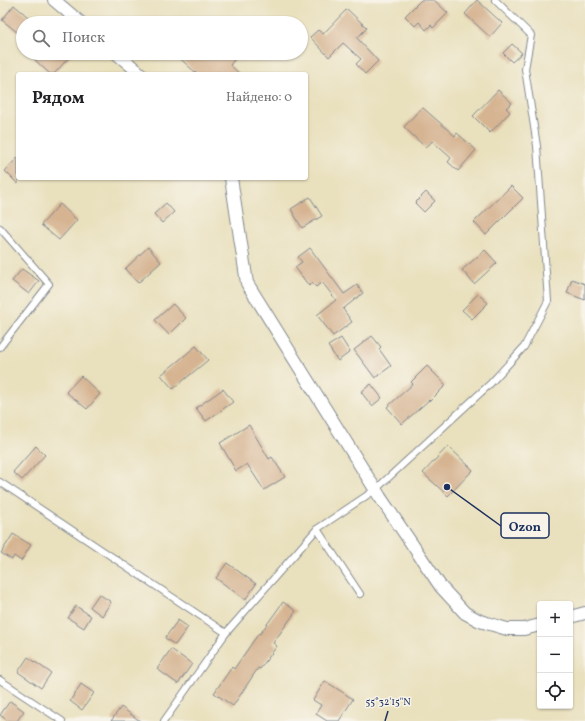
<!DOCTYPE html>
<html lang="ru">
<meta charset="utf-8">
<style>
body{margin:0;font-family:Vollkorn,serif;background:#f6f6f6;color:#202124}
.controls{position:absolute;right:12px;bottom:12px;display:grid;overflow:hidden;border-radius:4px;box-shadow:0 1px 3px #0004}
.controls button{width:36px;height:36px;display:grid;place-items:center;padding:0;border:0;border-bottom:1px solid #e0e0e0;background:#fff;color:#202124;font:20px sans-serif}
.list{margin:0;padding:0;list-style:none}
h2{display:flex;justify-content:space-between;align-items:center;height:52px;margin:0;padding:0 16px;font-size:17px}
h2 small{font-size:13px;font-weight:400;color:#757577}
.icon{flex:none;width:22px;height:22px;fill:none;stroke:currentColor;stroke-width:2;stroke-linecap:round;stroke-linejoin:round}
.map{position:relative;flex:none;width:585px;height:721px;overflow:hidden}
.search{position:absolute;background:#fff;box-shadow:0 1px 3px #0004;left:16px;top:16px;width:292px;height:44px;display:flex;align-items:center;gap:10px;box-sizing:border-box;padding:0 14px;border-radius:22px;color:#757577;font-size:15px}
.panel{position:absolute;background:#fff;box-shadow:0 1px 3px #0004;left:16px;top:72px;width:292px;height:108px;border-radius:4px}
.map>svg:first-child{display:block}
</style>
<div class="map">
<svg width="585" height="721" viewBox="0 0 585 721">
<rect width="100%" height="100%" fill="#f7f3e8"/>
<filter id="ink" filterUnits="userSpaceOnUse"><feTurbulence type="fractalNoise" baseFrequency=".025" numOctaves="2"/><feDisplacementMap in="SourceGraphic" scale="8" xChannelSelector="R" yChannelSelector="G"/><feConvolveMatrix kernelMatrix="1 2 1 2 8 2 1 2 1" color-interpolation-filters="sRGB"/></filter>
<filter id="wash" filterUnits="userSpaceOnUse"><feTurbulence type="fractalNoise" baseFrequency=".012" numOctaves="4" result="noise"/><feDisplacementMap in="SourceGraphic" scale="16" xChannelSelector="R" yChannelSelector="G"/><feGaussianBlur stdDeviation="0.9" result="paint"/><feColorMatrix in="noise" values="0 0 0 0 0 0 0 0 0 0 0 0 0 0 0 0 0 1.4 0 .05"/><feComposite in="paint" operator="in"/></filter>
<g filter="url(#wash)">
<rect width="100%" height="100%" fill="#e9e0bd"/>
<g id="blocks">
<!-- building -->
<g fill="#d6b492">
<polygon points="421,0 434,0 448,13 433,28 431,25 426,30 419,22 415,26 405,16"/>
<polygon points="477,0 502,23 490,37 465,14"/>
<polygon points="14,5 35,23 23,23 23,37 2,20"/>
<polygon points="347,9 367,28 357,38 378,61 365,74 356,64 361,59 343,43 329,57 310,37 318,30 323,34"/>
<polygon points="512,44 522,53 512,62 503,53"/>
<polygon points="40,53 73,53 54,74 50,74 34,59"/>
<polygon points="174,53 228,53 235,59 230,65 240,74 197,74"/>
<polygon points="498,90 512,103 506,108 510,112 490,133 473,116"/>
<polygon points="422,107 455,136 457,133 476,150 458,171 448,162 451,158 432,141 426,148 404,127"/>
<polygon points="18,157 18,184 5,171"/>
<polygon points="511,186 523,198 486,235 474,222"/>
<polygon points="426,192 435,201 424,212 415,203"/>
<polygon points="310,197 322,216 302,228 291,209"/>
<polygon points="166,203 174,212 162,223 154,214"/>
<polygon points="60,204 77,220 59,240 41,225"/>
<polygon points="148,247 161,262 138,283 125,269"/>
<polygon points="310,248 344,294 357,285 363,293 343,309 352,322 333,336 317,315 336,300 322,282 316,287 312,283 309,286 295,267 302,262 298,257"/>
<polygon points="485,250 497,263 474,284 462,270"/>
<polygon points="22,269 39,281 29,294 12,281"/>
<polygon points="572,279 585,284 585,300 567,293"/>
<polygon points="478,294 488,303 472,319 462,310"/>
<polygon points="173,304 186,318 169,335 155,320"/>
<polygon points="372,336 381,347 379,349 391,366 375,378 354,350"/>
<polygon points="341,338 350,352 338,361 328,346"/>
<polygon points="196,346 208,360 173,389 161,375"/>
<polygon points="427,366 446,385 430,401 429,400 402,424 387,407 413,384 411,382"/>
<polygon points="81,376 100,394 87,409 66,392"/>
<polygon points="371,384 382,398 372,406 361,392"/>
<polygon points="223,389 233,402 206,421 196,408"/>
<polygon points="249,425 269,459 272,457 285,477 264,490 247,464 236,471 220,443"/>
<polygon points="36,446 45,455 22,480 13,472"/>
<polygon points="448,446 473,470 448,496 423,473"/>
<polygon points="13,534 31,545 21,561 14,556 12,560 1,553"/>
<polygon points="227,563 256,584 245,600 216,578"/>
<polygon points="99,594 111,602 102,616 90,607"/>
<polygon points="283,602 296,611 273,643 277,646 260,669 258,668 233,706 214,693 232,667 234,669 259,633 260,634"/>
<polygon points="76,606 91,616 84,628 68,618"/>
<polygon points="178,620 188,627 175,645 165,638"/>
<polygon points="171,649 192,664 178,684 157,669"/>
<polygon points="28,657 51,673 41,688 18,672"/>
<polygon points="325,681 353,699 339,721 327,721 316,714 321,705 313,700"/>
<polygon points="81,684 94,693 82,710 70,701"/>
<polygon points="10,701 24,711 17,721 8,721 0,715"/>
<polygon points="121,707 140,721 111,721"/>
</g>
</g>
</g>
<g filter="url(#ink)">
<use href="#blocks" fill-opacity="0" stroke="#82888e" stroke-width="1"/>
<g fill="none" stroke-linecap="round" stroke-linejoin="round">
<defs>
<g id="service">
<polyline points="0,228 49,284 0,347"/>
<polyline points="0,482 226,633"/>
<polyline points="317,529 360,594"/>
<polyline points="0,680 62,721"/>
<polyline points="164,721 226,633 317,529 375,490 490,384 524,347 548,301 537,146 525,69 531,35 495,0"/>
</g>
<g id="minor">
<polyline points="54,0 81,23"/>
<polyline points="116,53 141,74"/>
<polyline points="231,178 247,283 380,497 441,587 465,613 480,621 507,629 524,629 540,625"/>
<polyline points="570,617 585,613"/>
</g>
</defs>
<!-- service casing -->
<use href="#service" stroke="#82888e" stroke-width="8"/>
<!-- minor casing -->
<use href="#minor" stroke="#82888e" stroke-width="14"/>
<!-- service -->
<use href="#service" stroke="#fff" stroke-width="6"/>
<!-- minor -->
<use href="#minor" stroke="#fff" stroke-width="12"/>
</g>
</g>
<!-- ticks -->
<path fill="none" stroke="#1b2f5e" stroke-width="1.5" d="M385,721L388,711"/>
<g font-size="10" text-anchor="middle" fill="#1b2f5e" stroke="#f7f3e8" stroke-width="3" stroke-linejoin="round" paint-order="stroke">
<text x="388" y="705">55°32'15"N</text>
</g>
<!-- callouts -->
<path fill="none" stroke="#1b2f5e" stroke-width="1.5" d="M447 487L501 526"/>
<circle fill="#1b2f5e" stroke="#f7f3e8" stroke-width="1.5" cx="447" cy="487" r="4"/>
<rect fill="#f7f3e8" stroke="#1b2f5e" stroke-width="1.5" x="501" y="513" width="48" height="25" rx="4"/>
<g font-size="13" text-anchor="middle" font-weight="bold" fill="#1b2f5e">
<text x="525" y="531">Ozon</text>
</g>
</svg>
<div class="controls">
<button>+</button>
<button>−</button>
<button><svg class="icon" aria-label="locate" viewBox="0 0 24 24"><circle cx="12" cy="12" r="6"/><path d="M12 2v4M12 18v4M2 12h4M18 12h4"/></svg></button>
</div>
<div class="search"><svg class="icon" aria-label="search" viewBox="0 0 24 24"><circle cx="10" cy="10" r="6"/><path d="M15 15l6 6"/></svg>Поиск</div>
<section class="panel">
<h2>Рядом<small>Найдено: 0</small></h2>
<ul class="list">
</ul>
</section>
</div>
